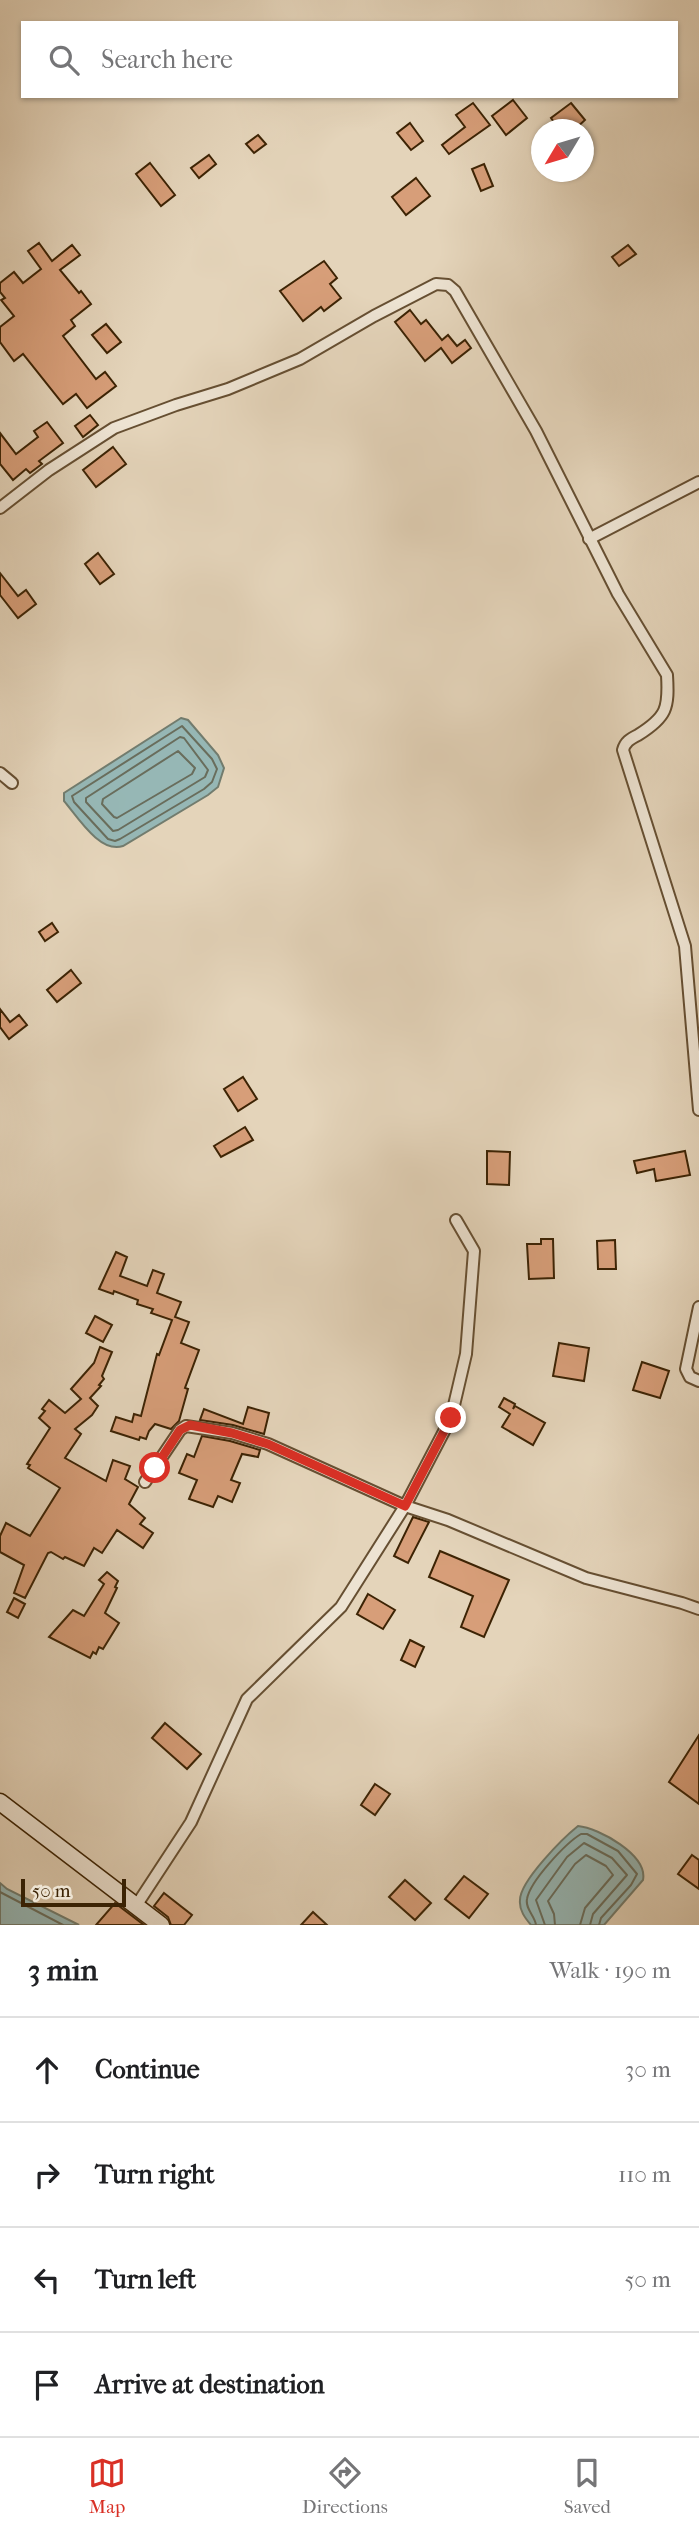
<!DOCTYPE html>
<meta charset="utf-8">
<style>
body{margin:0;font-family:"IM FELL French Canon",serif;background:#f2f2f2;color:#202124}
.compass{position:absolute;left:531px;top:119px;width:63px;height:63px;border-radius:50%;background:#fff;box-shadow:0 2px 5px #0004;rotate:232deg}
.scale{position:absolute;left:21px;bottom:18px;width:105px;box-sizing:border-box;padding-left:7px;border:4px solid #3c2304;border-top:0;font-size:19px;line-height:24px;white-space:nowrap;color:#3c2304;-webkit-text-stroke:5px #ede3d2;paint-order:stroke}
.stop{position:absolute;width:21px;height:21px;margin:-16px;border:5px solid #d93025;border-radius:50%;background:#fff}
.stop.end{background:#d93025;border-color:#fff;box-shadow:0 2px 7px #0008}
.list{margin:0;padding:0;list-style:none}
h2{display:flex;justify-content:space-between;align-items:center;height:91px;margin:0;padding:0 28px;font-size:30px}
h2 small{font-size:23px;font-weight:400;color:#757577}
.list li{display:grid;grid-template-columns:46px 1fr auto;gap:21px;align-items:center;box-sizing:border-box;height:105px;padding:0 28px;border-top:2px solid #e0e0e0}
.list b{display:block;font-size:26px;white-space:nowrap}
.list em{font-size:23px;font-style:normal;color:#757577}
.icon{flex:none;width:38px;height:38px;fill:none;stroke:currentColor;stroke-width:2;stroke-linecap:round;stroke-linejoin:round}
.map{position:relative;flex:none;width:699px;height:1925px;overflow:hidden}
.search{position:absolute;background:#fff;box-shadow:0 2px 5px #0004;left:21px;right:21px;top:21px;height:77px;display:flex;align-items:center;gap:18px;box-sizing:border-box;padding:0 24px;border-radius:0px;color:#757577;font-size:26px}
.sheet{height:511px;background:#fff}
nav{display:flex;justify-content:space-around;align-items:center;box-sizing:border-box;height:98px;border-top:2px solid #e0e0e0;background:#fff;font-size:19px;color:#757577}
nav a{display:grid;justify-items:center;gap:4px}
nav .on{color:#d93025}
.map>svg:first-child{display:block}
</style>
<div class="map">
<svg width="699" height="1925" viewBox="0 0 699 1925">
<rect width="100%" height="100%" fill="#e4d4ba"/>
<filter id="stains"><feTurbulence type="fractalNoise" baseFrequency=".00286" numOctaves="4"/><feColorMatrix values="0 0 0 0 .2 0 0 0 0 .09 0 0 0 0 .02 0 0 0 .5 -.17"/></filter>
<radialGradient id="worn" r=".72"><stop offset=".6" stop-color="#630" stop-opacity="0"/><stop offset="1" stop-color="#630" stop-opacity=".3"/></radialGradient>
<!-- water -->
<g fill="#96b7b5" stroke="#727c6e" stroke-width="2">
<path d="M181,718L188,720L218,755L224,768L218,787L208,795L123,846C100,854 77,816 64,801V793Z"/>
<path d="M578,1826C599,1828 648,1855 643,1880L604,1925H531C525,1918 519,1910 520,1900C520,1881 563,1838 578,1826Z"/>
<polygon points="0,1883 7,1889 79,1925 0,1925"/>
</g>
<g fill="none" stroke-linecap="round" stroke-linejoin="round">
<!-- shore -->
<g stroke="#696d5c" stroke-width="2">
<polygon points="182,726 212,759 217,769 212,782 204,789 120,839 115,841 108,839 74,802 72,796"/>
<polygon points="180,737 184,738 208,770 205,777 118,830 113,831 86,802 86,798"/>
<polygon points="178,751 195,768 192,774 117,818 114,817 102,804 103,799"/>
<polyline points="0,1892 63,1925"/>
<path d="M536,1925C535,1916 525,1909 527,1899C530,1881 566,1843 581,1834H587L618,1851L637,1874L631,1885L601,1918L599,1925"/>
<polyline points="545,1925 536,1900 567,1857 584,1843 612,1858 627,1875 593,1914 590,1925"/>
<polyline points="555,1925 554,1914 548,1901 575,1864 586,1855 606,1866 613,1875 585,1908 580,1925"/>
</g>
</g>
<!-- building -->
<g fill="#d79e79" stroke="#3c2304" stroke-width="2">
<polygon points="513,100 527,118 506,135 492,116"/>
<polygon points="473,103 490,125 449,154 442,145 465,127 456,115"/>
<polygon points="571,103 585,120 574,130 560,130 551,118"/>
<polygon points="410,123 423,141 411,150 397,133"/>
<polygon points="258,135 266,144 254,153 246,144"/>
<polygon points="209,155 216,164 199,178 191,168"/>
<polygon points="150,163 175,195 161,206 136,174"/>
<polygon points="484,164 493,186 481,191 472,169"/>
<polygon points="416,178 430,196 406,215 392,197"/>
<polygon points="39,243 52,261 72,245 80,255 60,270 79,293 81,291 91,304 71,320 75,326 63,336 96,379 105,372 116,386 87,408 76,394 63,404 23,354 14,361 0,342 0,327 14,316 1,300 5,298 0,292 0,283 14,272 23,283 41,269 28,251"/>
<polygon points="628,245 636,254 619,266 612,257"/>
<polygon points="324,261 337,278 330,284 341,298 324,311 321,307 303,321 280,291"/>
<polygon points="410,310 421,324 426,320 442,340 448,335 457,346 465,340 471,348 452,363 441,348 425,361 395,322"/>
<polygon points="106,324 121,342 107,353 92,335"/>
<polygon points="90,415 98,425 83,437 75,426"/>
<polygon points="47,422 63,443 39,461 42,464 30,473 26,469 13,480 0,464 0,433 16,454 38,437 34,431"/>
<polygon points="113,447 126,464 96,487 83,470"/>
<polygon points="98,553 114,574 100,584 85,564"/>
<polygon points="0,573 18,596 26,590 36,604 18,618 0,595"/>
<polygon points="52,923 58,932 45,941 39,932"/>
<polygon points="71,970 81,983 57,1002 47,990"/>
<polygon points="0,1009 10,1022 19,1015 27,1025 9,1039 0,1027"/>
<polygon points="243,1077 257,1099 238,1111 224,1089"/>
<polygon points="245,1127 253,1140 221,1157 214,1146"/>
<polygon points="487,1151 510,1152 509,1185 487,1184"/>
<polygon points="685,1151 690,1175 656,1181 654,1169 637,1173 634,1161"/>
<polygon points="541,1239 553,1239 554,1278 529,1279 527,1244 541,1244"/>
<polygon points="615,1240 616,1269 598,1269 597,1241"/>
<polygon points="116,1252 127,1257 120,1276 147,1286 153,1270 164,1274 157,1293 181,1302 175,1317 189,1322 181,1343 199,1350 185,1388 188,1389 179,1421 171,1429 155,1424 149,1431 146,1439 140,1437 139,1440 111,1431 116,1417 132,1422 134,1414 141,1416 157,1354 159,1355 172,1320 151,1313 153,1309 137,1304 138,1300 114,1291 113,1294 99,1289"/>
<polygon points="95,1316 112,1325 103,1342 86,1333"/>
<polygon points="559,1343 589,1348 584,1381 553,1376"/>
<polygon points="100,1347 112,1352 102,1376 104,1379 99,1385 101,1386 90,1398 98,1406 92,1415 75,1429 81,1434 65,1458 106,1481 113,1460 130,1466 125,1479 138,1487 129,1504 145,1518 140,1524 153,1533 143,1548 117,1530 102,1553 94,1548 84,1566 65,1557 63,1559 51,1552 48,1553 25,1598 14,1593 24,1565 0,1552 0,1536 6,1523 30,1536 60,1488 28,1468 30,1465 27,1464 50,1428 39,1418 45,1411 42,1409 49,1400 65,1413 81,1399 71,1389 94,1363"/>
<polygon points="642,1362 669,1371 660,1398 633,1390"/>
<polygon points="504,1398 515,1404 513,1409 515,1406 545,1423 533,1445 502,1427 510,1414 499,1407"/>
<polygon points="248,1407 269,1413 264,1434 233,1425 200,1420 204,1409 243,1424"/>
<polygon points="202,1436 230,1441 260,1450 258,1457 242,1454 231,1480 240,1483 232,1502 218,1496 213,1507 189,1499 197,1480 179,1473 187,1454 194,1457"/>
<polygon points="413,1517 429,1522 408,1563 394,1556"/>
<polygon points="440,1551 509,1580 484,1637 461,1627 473,1596 429,1577"/>
<polygon points="107,1572 118,1581 115,1587 117,1588 105,1613 119,1623 103,1649 99,1647 96,1654 93,1652 90,1658 49,1637 73,1610 84,1616 104,1584 99,1580"/>
<polygon points="368,1594 395,1610 383,1629 357,1614"/>
<polygon points="14,1598 25,1604 18,1618 7,1612"/>
<polygon points="410,1640 424,1647 415,1667 401,1660"/>
<polygon points="165,1723 201,1754 187,1769 152,1738"/>
<polygon points="699,1735 699,1804 669,1782"/>
<polygon points="375,1784 390,1794 375,1815 361,1805"/>
<polygon points="692,1855 699,1860 699,1889 678,1874"/>
<polygon points="464,1876 488,1894 469,1918 445,1899"/>
<polygon points="405,1880 431,1903 415,1920 389,1897"/>
<polygon points="164,1893 192,1915 184,1925 171,1925 168,1917 154,1906"/>
<polygon points="115,1903 144,1925 96,1925"/>
<polygon points="313,1912 327,1925 301,1925"/>
</g>
<g fill="none" stroke-linecap="round" stroke-linejoin="round">
<defs>
<g id="street">
<path d="M0,508L49,470L114,428L176,405L228,389L300,359L374,316L436,284L448,285L455,291L536,431L618,594L667,675C669,708 667,717 638,735C630,739 625,742 623,750L685,946L699,1110"/>
<polyline points="589,539 699,482"/>
<polyline points="0,773 12,783"/>
<polyline points="699,1307 686,1369 690,1377 699,1381"/>
<polyline points="145,1482 180,1430 186,1426 232,1433 268,1444 405,1506 448,1520 586,1578 682,1603 699,1609"/>
<polyline points="136,1906 191,1822 247,1699 341,1607 405,1506 451,1418 466,1354 474,1251 456,1220"/>
</g>
<polyline id="secondary" points="0,1802 161,1925"/>
</defs>
<!-- street casing -->
<use href="#street" stroke="#664f32" stroke-width="14"/>
<!-- secondary casing -->
<use href="#secondary" stroke="#3c2304" stroke-width="19"/>
<!-- street -->
<use href="#street" stroke="#ede3d2" stroke-width="10"/>
<!-- secondary -->
<use href="#secondary" stroke="#ede3d2" stroke-width="16"/>
</g>
<g fill="none" stroke-linecap="round" stroke-linejoin="round">
<!-- route -->
<polyline stroke="#d93025" stroke-width="9" points="155,1468 180,1430 190,1425 232,1433 268,1444 405,1506 451,1418"/>
</g>
<rect width="100%" height="100%" filter="url(#stains)"/>
<rect width="100%" height="100%" fill="url(#worn)"/>
</svg>
<svg class="compass" viewBox="-18 -18 36 36"><path d="M0-13l5 13h-10z" fill="#e53935"/><path d="M0 13l5-13h-10z" fill="#757577"/></svg>
<div class="scale">50 m</div>
<div class="stop" style="left:155px;top:1468px"></div>
<div class="stop end" style="left:451px;top:1418px"></div>
<div class="search"><svg class="icon" aria-label="search" viewBox="0 0 24 24"><circle cx="10" cy="10" r="6"/><path d="M15 15l6 6"/></svg>Search here</div>
</div>
<section class="sheet">
<h2>3 min<small>Walk · 190 m</small></h2>
<ul class="list">
<li><svg class="icon" aria-label="ahead" viewBox="0 0 24 24"><path d="M12 20V5M6 11l6-6 6 6"/></svg><div><b>Continue</b></div><em>30 m</em></li>
<li><svg class="icon" aria-label="right" viewBox="0 0 24 24"><path d="M7 20v-9h11M14 6l5 5-5 5"/></svg><div><b>Turn right</b></div><em>110 m</em></li>
<li><svg class="icon" aria-label="left" viewBox="0 0 24 24"><path d="M17 20v-9H6M10 6l-5 5 5 5"/></svg><div><b>Turn left</b></div><em>50 m</em></li>
<li><svg class="icon" aria-label="arrive" viewBox="0 0 24 24"><path d="M6 21V4h12l-3 4 3 4H6"/></svg><div><b>Arrive at destination</b></div></li>
</ul>
</section>
<nav>
<a class="on"><svg class="icon" aria-label="map" viewBox="0 0 24 24"><path d="M3 6l6-2 6 2 6-2v14l-6 2-6-2-6 2zM9 4v14M15 6v14"/></svg>Map</a>
<a><svg class="icon" aria-label="directions" viewBox="0 0 24 24"><path d="M12 3l9 9-9 9-9-9zM9 14v-3h6M13 9l2 2-2 2"/></svg>Directions</a>
<a><svg class="icon" aria-label="saved" viewBox="0 0 24 24"><path d="M7 4h10v16l-5-4-5 4z"/></svg>Saved</a>
</nav>
